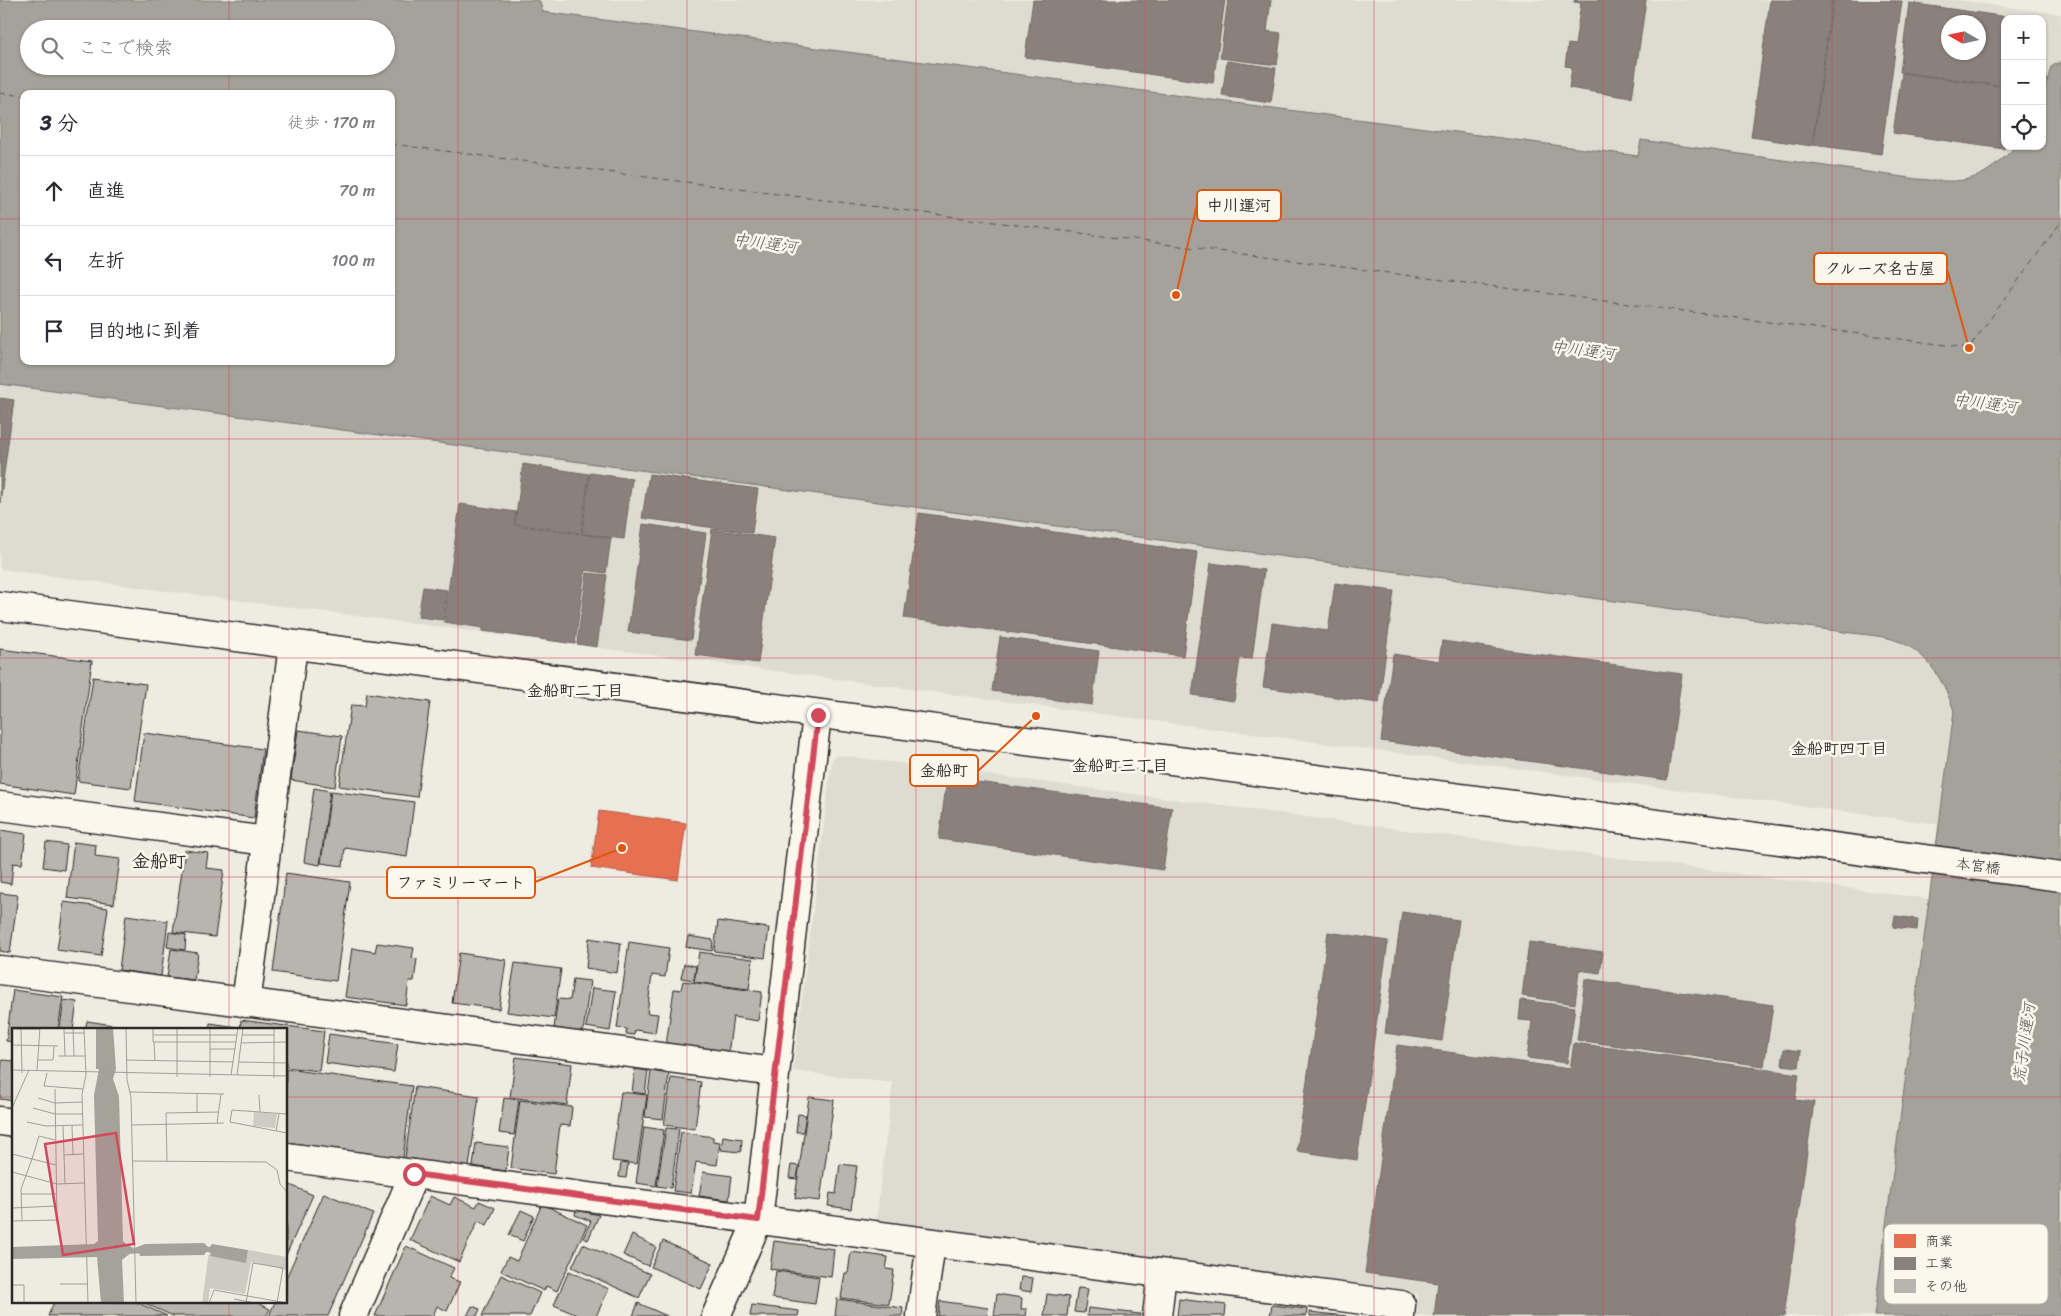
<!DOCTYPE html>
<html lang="ja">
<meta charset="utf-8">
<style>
body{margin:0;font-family:Sriracha,"Klee One",sans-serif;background:#f7f7f7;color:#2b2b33}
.controls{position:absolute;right:15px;top:15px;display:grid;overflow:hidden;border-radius:10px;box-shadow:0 1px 4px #0004}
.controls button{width:45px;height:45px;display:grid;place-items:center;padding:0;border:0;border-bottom:1px solid #e1e1e2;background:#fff;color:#2b2b33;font:25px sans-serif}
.compass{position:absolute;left:1941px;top:15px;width:45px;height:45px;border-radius:50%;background:#fff;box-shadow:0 1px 4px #0004;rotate:279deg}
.stop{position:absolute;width:15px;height:15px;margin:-11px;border:4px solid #d1495b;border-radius:50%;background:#fff}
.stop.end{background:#d1495b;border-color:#fff;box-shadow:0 1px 5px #0008}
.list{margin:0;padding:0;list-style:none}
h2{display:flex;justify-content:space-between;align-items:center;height:65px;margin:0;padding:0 20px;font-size:21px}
h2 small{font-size:16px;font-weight:400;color:#7c7c81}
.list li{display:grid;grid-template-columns:32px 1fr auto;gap:15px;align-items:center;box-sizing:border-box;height:70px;padding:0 20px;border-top:1px solid #e1e1e2}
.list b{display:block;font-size:19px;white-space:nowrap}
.list em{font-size:16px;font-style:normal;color:#7c7c81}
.icon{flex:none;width:28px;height:28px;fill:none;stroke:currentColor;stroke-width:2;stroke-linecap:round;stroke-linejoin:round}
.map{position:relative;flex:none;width:2061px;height:1316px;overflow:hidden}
.search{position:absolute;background:#fff;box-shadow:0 1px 4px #0004;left:20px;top:20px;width:375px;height:55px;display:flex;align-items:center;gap:12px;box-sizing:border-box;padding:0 18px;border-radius:28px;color:#7c7c81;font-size:19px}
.panel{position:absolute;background:#fff;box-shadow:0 1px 4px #0004;left:20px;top:90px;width:375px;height:275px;border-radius:10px}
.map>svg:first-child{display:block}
</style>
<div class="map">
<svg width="2061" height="1316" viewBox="0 0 2061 1316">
<rect width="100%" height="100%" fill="#eeebe0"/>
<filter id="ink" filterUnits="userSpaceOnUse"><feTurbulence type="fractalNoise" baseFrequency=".02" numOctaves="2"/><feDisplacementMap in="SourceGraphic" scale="10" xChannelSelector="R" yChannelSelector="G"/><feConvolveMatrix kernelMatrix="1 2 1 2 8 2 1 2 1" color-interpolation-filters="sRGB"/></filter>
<g filter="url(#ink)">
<!-- built -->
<g fill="#dedbd1" fill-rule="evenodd">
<path d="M539,0H1956L2061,14V61L2051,67L2042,101V19H2005V146H2016L1996,165L1969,179L1944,180L1917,179L1641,140L1639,156L543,12ZM1948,22H1978V52H1948Z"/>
<polygon points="0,384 1852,633 1897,641 1917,652 1936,671 1947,689 1954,711 1938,824 0,569"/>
<polygon points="837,755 1929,899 1874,1316 1416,1316 1418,1294 876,1222 893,1083 793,1071 832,760"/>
</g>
<!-- water -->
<path fill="#a4a29a" stroke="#74726e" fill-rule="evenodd" d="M0,0H539L543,12L1638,156L1641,140L1917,179C1933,180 1952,183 1968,179C1987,175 2003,159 2016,146H2042V101L2051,67L2061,61V1316H1874L1954,711C1944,681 1928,653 1898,641C1884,636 1867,635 1852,633L0,384ZM29,29H386V66H29ZM24,94H391V361H24Z"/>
<!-- shops -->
<polygon fill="#e76f51" stroke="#af5b46" points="599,811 686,823 678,880 591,868"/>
<!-- industry -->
<g fill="#8a817c" stroke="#6e6764" fill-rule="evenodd">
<polygon points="1033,0 1225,0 1213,83 1025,57"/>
<polygon points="1228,0 1271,0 1267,31 1281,33 1277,65 1220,58"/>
<polygon points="1574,0 1646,0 1632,98 1569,88 1572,67 1565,66 1568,44 1575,45 1581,3 1574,2"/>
<polygon points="1770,0 1832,0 1812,146 1751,137"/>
<polygon points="1833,0 1902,1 1881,154 1813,145"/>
<path d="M1909,3L2022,19H2005V86L1900,72ZM1948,22H1978V52H1948Z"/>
<polygon points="1227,61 1276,68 1271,103 1222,96"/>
<polygon points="1902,73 2005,87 2004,149 1893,133"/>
<polygon points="0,398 14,400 0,503"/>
<polygon points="523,464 589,474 581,533 515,524"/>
<polygon points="590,473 632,479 624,539 582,534"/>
<polygon points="649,474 758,489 752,533 642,518"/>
<polygon points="460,504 516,512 514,525 611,538 606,573 585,570 575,644 483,631 483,628 444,622"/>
<polygon points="919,513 1197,552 1183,656 904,618"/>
<polygon points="643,524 706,533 691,640 628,632"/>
<polygon points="712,529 775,538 758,663 695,655"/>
<polygon points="1211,563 1264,570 1252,659 1240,658 1234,701 1192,695"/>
<polygon points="587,573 607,575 597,647 577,644"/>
<polygon points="1335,583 1394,591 1379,703 1263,687 1272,623 1328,631"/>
<polygon points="423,587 447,590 443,620 418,617"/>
<polygon points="1000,637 1099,651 1092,705 992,691"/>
<polygon points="1442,641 1682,674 1667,780 1381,741 1393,654 1439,661"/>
<polygon points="947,778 1172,808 1163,870 939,839"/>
<polygon points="1402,912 1459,920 1442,1041 1385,1033"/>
<polygon points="1895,916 1918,919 1917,930 1893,927"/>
<polygon points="1328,932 1388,941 1357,1160 1297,1151"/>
<polygon points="1529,942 1603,952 1600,973 1579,970 1575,1004 1522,996"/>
<polygon points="1585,979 1773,1005 1764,1066 1577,1040"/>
<polygon points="1521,1000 1575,1007 1567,1063 1527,1058 1532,1021 1519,1020"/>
<polygon points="1574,1043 1799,1074 1795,1100 1814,1102 1784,1316 1434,1316 1438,1283 1365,1273 1397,1045 1570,1069"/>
<polygon points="1784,1049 1801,1051 1799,1067 1782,1065"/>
</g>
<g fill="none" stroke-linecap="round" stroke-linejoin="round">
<!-- ferry -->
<g stroke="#555552" stroke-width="1" stroke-dasharray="6 5" stroke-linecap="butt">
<polyline points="0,93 24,96"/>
<polyline points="391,144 1969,348 2061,222"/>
</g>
</g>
<!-- building -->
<g fill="#b8b5ae" stroke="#2b2b2b">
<polygon points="0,649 92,661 74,795 0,784"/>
<polygon points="93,677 146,684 131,788 78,781"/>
<polygon points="367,693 430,702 417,797 339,786 351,705 365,706"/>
<polygon points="298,730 342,736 335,787 291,780"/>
<polygon points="144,733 263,749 254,818 135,801"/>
<polygon points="314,788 330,791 320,865 304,862"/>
<polygon points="331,791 414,802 407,857 345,848 343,866 321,863"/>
<polygon points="0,830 26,834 22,864 13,863 11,884 0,882"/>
<polygon points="46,842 67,845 64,870 43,867"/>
<polygon points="74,842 96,845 95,856 120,859 114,904 67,898"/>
<polygon points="185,850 208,853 206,868 224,870 215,937 173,932"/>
<polygon points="286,873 350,882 336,981 273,972"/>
<polygon points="0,893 18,895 10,953 0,951"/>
<polygon points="64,902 108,908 101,956 57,950"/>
<polygon points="126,915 168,921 161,976 119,970"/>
<polygon points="718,921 769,928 765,958 714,951"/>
<polygon points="169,932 186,935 185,950 167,947"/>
<polygon points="688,936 713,940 712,951 686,947"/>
<polygon points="589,938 621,943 617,973 586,968"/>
<polygon points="629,942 669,948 665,977 652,975 647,1013 658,1014 655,1033 635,1030 634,1035 626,1034 627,1029 617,1028"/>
<polygon points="377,943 414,948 412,958 417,959 414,981 409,981 406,1005 345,997 352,948 375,952"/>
<polygon points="171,949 198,953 194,980 167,977"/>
<polygon points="699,952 753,959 749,989 694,982"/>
<polygon points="459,953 506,960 499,1009 452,1003"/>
<polygon points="515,963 561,969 554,1018 507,1012"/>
<polygon points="684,964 696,966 694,980 681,978"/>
<polygon points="573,979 590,981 583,1032 554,1028 558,999 570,1000"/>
<polygon points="683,981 762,992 758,1021 733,1017 728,1054 666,1045 674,989 681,990"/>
<polygon points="592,988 616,991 610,1031 586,1027"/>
<polygon points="13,990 63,997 58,1030 14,1030 14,1042 6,1041"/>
<polygon points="64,1000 77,1002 73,1030 60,1028"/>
<polygon points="241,1020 324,1031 319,1071 286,1067 286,1030 240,1030"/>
<polygon points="87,1021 133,1028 133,1030 85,1030"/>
<polygon points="210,1023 238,1027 238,1030 209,1030"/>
<polygon points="329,1034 398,1044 394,1072 325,1063"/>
<polygon points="516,1057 572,1064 567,1105 510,1097"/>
<polygon points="2,1060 14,1061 14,1101 0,1099"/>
<polygon points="286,1069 412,1086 403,1158 286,1142"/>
<polygon points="635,1069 648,1071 645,1094 632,1092"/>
<polygon points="651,1071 669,1074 663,1119 645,1117"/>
<polygon points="671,1078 701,1082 695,1129 664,1125"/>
<polygon points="415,1087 479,1096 469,1167 405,1158"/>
<polygon points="621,1092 647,1095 637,1164 612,1161"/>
<polygon points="809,1097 834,1100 820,1201 795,1198"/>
<polygon points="504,1098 519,1100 514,1135 499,1133"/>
<polygon points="520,1100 572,1107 570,1126 560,1125 554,1174 511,1168"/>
<polygon points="798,1114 806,1115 803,1132 796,1132"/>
<polygon points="644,1127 664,1130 656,1186 636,1183"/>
<polygon points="666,1128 679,1129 671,1188 657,1186"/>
<polygon points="681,1132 713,1137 713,1141 720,1142 717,1165 696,1162 691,1193 673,1191"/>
<polygon points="723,1136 742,1139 741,1152 721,1150"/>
<polygon points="476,1143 509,1147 506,1171 473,1166"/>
<polygon points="621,1163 628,1164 626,1178 619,1177"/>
<polygon points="840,1164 857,1166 851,1209 828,1206 830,1193 836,1194"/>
<polygon points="791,1165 799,1166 797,1179 789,1178"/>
<polygon points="703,1172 732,1176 729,1200 699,1196"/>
<polygon points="286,1183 313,1195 286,1255"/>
<polygon points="324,1193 373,1214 328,1316 269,1316 275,1302 286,1302 286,1278"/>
<polygon points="430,1196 450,1205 454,1197 476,1207 479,1201 495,1208 487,1225 478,1221 459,1262 410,1240"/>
<polygon points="542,1204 587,1225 557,1291 546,1286 544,1291 501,1271 508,1257 517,1261"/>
<polygon points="521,1210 534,1216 523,1241 509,1235"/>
<polygon points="576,1210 599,1215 588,1240 583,1238 591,1221 575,1215"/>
<polygon points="632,1235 656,1247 648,1266 623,1255"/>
<polygon points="663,1241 713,1263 701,1289 651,1267"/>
<polygon points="774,1241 834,1249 831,1277 770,1269"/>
<polygon points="583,1244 650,1274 639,1298 572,1267"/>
<polygon points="406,1246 454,1268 449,1278 460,1282 447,1311 437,1306 433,1316 375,1316"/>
<polygon points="851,1252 888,1257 886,1269 894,1270 889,1304 841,1298 845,1273 848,1273"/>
<polygon points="569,1271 609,1289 596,1316 579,1316 554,1305"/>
<polygon points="776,1271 819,1277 815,1304 772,1298"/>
<polygon points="501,1275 540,1293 530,1316 482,1316"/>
<polygon points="1021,1277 1033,1278 1031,1292 1019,1290"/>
<polygon points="1078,1288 1088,1289 1084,1313 1074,1312"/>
<polygon points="997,1294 1022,1298 1021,1309 1027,1309 1026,1316 994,1316"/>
<polygon points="1047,1294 1069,1297 1067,1316 1044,1316"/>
<polygon points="837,1299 903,1308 902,1316 835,1316"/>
<polygon points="1179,1299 1226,1305 1225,1316 1177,1316"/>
<polygon points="940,1301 988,1308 987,1316 938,1316"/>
<polygon points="54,1302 136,1302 167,1316 48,1316"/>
<polygon points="142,1302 256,1302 270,1309 266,1316 173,1316"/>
<polygon points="638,1303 667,1316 633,1316"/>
<polygon points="752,1305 799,1311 798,1316 750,1316"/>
<polygon points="1272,1305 1307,1309 1306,1316 1270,1316"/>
<polygon points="472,1306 480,1309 477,1316 467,1316"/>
<polygon points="1088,1308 1140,1314 1140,1316 1087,1316"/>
<polygon points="1310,1312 1346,1316 1310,1316"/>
</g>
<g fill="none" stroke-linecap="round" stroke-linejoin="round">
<defs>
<g id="minor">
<polyline points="0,606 2061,877"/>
<polyline points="0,806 267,841"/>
<polyline points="0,970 775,1072"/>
<polyline points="246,1003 293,646"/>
<polyline points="0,1121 14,1123"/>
<polyline points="286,1157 1401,1305 1400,1316"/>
<polyline points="353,1316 414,1174"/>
<polyline points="716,1316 758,1220 817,715"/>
<polyline points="921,1316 931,1243"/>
<polyline points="1157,1316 1162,1274"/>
</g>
</defs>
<!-- minor casing -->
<use href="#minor" stroke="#2b2b2b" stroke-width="31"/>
<!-- minor -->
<use href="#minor" stroke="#fbf7ec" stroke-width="28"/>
</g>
</g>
<g fill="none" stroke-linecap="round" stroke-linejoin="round" filter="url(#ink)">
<!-- route -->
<polyline stroke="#d1495b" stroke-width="6" points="414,1174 758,1220 818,715"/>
</g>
<!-- grid -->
<path fill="none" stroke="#d1495b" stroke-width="1" stroke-opacity="0.55" d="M229,0V29M458,0V1316M687,0V1316M916,0V1316M1145,0V1316M1374,0V1316M1603,0V1316M1832,0V1316M229,66V94M0,219H24M391,219H2061M229,361V1030M0,439H2061M0,658H2061M0,877H2061M0,1097H14M286,1097H2061M229,1302V1316"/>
<g text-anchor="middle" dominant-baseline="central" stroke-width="5" stroke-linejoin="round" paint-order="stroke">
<!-- street labels -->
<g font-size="15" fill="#2b2b2b" stroke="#fbf7ec">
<text transform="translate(1978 866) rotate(7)">本宮橋</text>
</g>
<!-- water labels -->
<g font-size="16" font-style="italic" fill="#555552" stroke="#fbf7ec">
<text transform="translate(765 243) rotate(7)">中川運河</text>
<text transform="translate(1583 350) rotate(7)">中川運河</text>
<text transform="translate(1985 403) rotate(7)">中川運河</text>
<text transform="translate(2024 1043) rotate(-82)">荒子川運河</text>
</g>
<!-- neighbourhood labels -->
<g font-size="16" font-weight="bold" fill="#2b2b2b" stroke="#fbf7ec">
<text x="575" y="690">金船町二丁目</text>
<text x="1839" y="748">金船町四丁目</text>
<text x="1120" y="765">金船町三丁目</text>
</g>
<!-- quarter labels -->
<g font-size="18" font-weight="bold" fill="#2b2b2b" stroke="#fbf7ec">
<text x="159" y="861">金船町</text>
</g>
</g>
<!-- overview -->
<g transform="translate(12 1028)">
<rect width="275" height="275" fill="#eeebe0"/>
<path d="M242,84L265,86L263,100L241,98ZM236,222L275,229V242L239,234L233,266L198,260L196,275H190L197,224L198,228L234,234Z" fill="#cecbc2"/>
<path d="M84,0H101L104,41L101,51L107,68L111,213L120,221L133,216L192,215L197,220L200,216L236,222L234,235L198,228L199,224L195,223L192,227L128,228L127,224H120L110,232L112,275H89L85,229L0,231V219L82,216L86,213L82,67L87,41H84Z" fill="#a4a29a"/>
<path fill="none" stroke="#a4a29a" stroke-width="2.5" d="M96,0L97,42M97,46L102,214L121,221M100,275L103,225L191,222L221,227L224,221L222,224L190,219L125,221"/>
<path fill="none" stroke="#a09e98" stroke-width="1" d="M9,0L10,45M52,0L53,28M61,0L62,28M72,0L74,47L70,66L76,275M114,0L115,52L119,69L124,275M141,0V14H224M262,0V50M0,1H28M53,5H72M141,7H225M230,7H262M142,14L143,33M229,15L275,14M0,17L46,18M198,21H223M47,28H73M25,32H41L42,18M114,32L221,34M227,34L275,35M0,42L275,48M25,42L28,0M35,45L32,58L71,61M219,47L226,0M225,47L231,0M165,49V0M198,49V0M118,64L212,66M247,67L248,84M26,70L43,75L70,74M0,80L17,42M21,80L43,86H71M185,84V65M275,86L220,82L218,94L275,105M15,94L34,98L71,97M205,95L209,66M120,97L212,95M51,98L53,156M60,98L61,127M264,103L267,86M0,126L44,137M52,127L71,126M20,131L27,108L43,112M121,133L254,134L265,142L268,156L275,164M155,133L154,85L207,84M0,144L45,156L72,155M9,166H45M0,180L45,178M10,192L9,161L20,131M0,193L45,192L43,61M48,256H75M0,257H12V275M222,271L243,275M197,275L202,262L275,275M234,275L241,235L271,240L265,275"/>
<path fill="#d1495b" fill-opacity="0.15" stroke="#d1495b" stroke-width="2.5" d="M104,105L122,216L51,227L33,116Z"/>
<rect width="275" height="275" fill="none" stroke="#2b2b2b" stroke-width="2.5"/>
</g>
<!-- legend -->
<rect x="1884" y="1224" width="164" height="80" rx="8" fill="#fbf7ec" stroke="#bdbab2" stroke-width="1"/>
<rect x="1894" y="1234" width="22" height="14" fill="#e76f51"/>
<rect x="1894" y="1257" width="22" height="13" fill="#8a817c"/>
<rect x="1894" y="1279" width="22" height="14" fill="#b8b5ae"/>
<g font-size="14" fill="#2b2b2b">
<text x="1925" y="1246">商業</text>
<text x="1925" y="1268">工業</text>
<text x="1925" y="1291">その他</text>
</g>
<!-- callouts -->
<path fill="none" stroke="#df570e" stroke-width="2" d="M1176 295L1197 205M1969 348L1947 269M1036 716L978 771M622 848L535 882"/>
<g fill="#df570e" stroke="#fbf7ec" stroke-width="2">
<circle cx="1176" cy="295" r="5"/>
<circle cx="1969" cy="348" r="5"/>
<circle cx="1036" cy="716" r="5"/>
<circle cx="622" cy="848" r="5"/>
</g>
<g fill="#fbf7ec" stroke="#df570e" stroke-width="2">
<rect x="1197" y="190" width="84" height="31" rx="5"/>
<rect x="1814" y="253" width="133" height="31" rx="5"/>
<rect x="910" y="755" width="68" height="31" rx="5"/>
<rect x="387" y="867" width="148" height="31" rx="5"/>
</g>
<g font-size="16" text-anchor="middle" font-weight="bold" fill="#2b2b2b">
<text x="1239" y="211">中川運河</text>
<text x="1880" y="274">クルーズ名古屋</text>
<text x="944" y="776">金船町</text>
<text x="461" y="888">ファミリーマート</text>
</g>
</svg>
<div class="controls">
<button>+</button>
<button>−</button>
<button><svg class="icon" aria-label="locate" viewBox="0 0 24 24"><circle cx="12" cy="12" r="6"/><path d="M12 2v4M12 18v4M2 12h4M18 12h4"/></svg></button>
</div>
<svg class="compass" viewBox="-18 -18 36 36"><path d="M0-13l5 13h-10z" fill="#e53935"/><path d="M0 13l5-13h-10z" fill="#7c7c81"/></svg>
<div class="stop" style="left:414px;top:1174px"></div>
<div class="stop end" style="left:818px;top:715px"></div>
<div class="search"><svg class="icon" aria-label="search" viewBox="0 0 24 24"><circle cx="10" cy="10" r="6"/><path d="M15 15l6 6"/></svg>ここで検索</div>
<section class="panel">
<h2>3 分<small>徒歩 · 170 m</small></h2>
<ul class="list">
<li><svg class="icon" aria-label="ahead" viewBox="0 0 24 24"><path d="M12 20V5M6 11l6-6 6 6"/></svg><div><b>直進</b></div><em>70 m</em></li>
<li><svg class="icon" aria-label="left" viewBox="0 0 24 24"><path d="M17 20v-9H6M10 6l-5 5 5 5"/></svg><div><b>左折</b></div><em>100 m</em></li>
<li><svg class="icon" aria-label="arrive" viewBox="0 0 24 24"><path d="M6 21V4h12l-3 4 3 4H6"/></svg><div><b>目的地に到着</b></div></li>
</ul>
</section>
</div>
